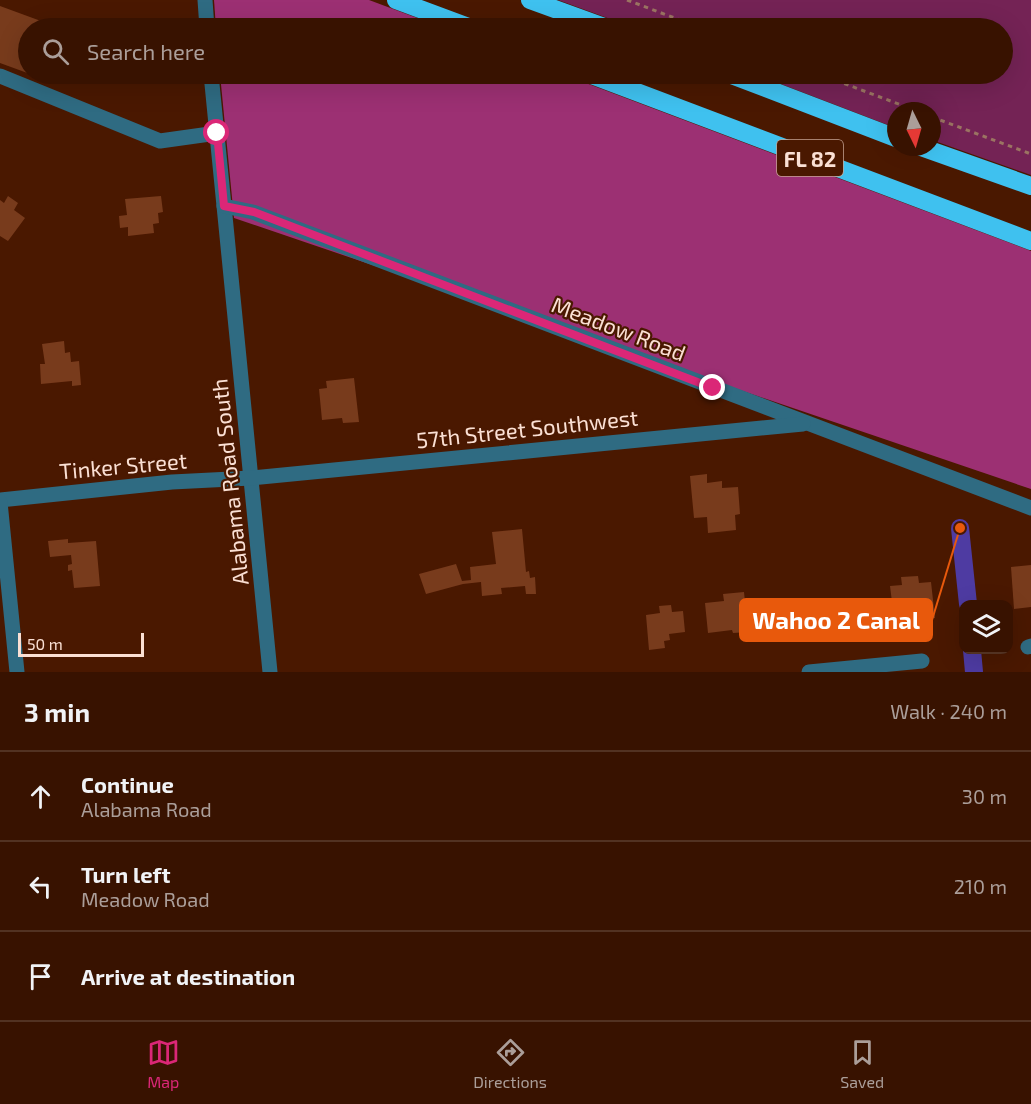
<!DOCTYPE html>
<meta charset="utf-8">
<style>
body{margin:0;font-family:"Exo 2",sans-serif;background:#43200f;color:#f1f3f6}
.controls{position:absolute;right:18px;bottom:18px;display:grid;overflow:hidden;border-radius:12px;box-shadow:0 6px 24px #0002}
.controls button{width:54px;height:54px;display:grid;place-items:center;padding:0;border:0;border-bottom:2px solid #523222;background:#381200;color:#f1f3f6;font:30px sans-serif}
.compass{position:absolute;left:887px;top:102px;width:54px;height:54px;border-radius:50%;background:#381200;box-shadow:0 6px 24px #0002;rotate:175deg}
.scale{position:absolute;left:18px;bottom:15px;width:126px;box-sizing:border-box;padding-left:6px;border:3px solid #fbe0d4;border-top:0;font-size:16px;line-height:21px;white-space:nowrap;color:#fbe0d4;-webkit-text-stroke:4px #4a1800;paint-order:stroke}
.stop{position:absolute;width:18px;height:18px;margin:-14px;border:4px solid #db2777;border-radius:50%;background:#fff}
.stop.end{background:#db2777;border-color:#fff;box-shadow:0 2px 6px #0008}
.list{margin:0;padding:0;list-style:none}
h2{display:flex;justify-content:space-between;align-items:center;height:78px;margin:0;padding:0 24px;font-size:26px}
h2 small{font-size:20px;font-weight:400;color:#ab9e99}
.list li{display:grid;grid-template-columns:39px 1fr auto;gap:18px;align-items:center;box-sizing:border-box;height:90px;padding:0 24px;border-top:2px solid #523222}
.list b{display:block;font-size:22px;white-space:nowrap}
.list p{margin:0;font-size:20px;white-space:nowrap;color:#ab9e99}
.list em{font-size:20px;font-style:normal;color:#ab9e99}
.icon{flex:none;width:33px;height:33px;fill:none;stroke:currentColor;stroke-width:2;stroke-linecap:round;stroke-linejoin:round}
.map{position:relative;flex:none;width:1031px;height:672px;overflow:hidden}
.search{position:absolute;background:#381200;box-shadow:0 6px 24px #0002;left:18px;right:18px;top:18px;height:66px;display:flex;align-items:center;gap:15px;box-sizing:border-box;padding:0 21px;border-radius:33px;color:#ab9e99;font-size:22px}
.sheet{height:348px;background:#381200}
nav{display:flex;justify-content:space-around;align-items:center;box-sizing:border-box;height:84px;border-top:2px solid #523222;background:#381200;font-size:16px;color:#ab9e99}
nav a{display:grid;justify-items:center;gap:3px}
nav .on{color:#db2777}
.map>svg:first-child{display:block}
</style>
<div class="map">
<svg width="1031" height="672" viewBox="0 0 1031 672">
<rect width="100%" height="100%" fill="#4a1800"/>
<!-- green -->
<polygon fill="#742355" points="558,0 1031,0 1031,175 932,140 932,111 896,111 896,128 755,74 1002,74 1002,28 635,28"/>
<!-- forest -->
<g fill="#9c3073">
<polygon points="214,0 369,0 444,28 216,28"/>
<polygon points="220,74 562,74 1031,251 1031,489 234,218"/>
</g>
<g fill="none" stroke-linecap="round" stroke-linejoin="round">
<!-- canal -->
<g stroke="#4e3ba2" stroke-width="18">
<polyline points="960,528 968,604"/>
<polyline points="972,650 974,672"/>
</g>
</g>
<!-- building -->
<g fill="#783b1c">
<polygon points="0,6 60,28 28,28 28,74 42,74 41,78 0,63"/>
<polygon points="8,196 18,203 14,210 25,218 8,241 0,236 0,200 4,203"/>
<polygon points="161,196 163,212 158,213 159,223 153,224 154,233 128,236 128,227 120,228 119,216 127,215 125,199"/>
<polygon points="64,341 65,353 70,352 71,362 79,361 81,385 72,386 72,381 41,384 40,364 45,364 42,344"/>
<polygon points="354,378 359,422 343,423 342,418 322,420 319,389 327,388 326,381"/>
<polygon points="707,474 707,483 722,481 722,488 738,487 740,514 735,515 736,530 708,533 707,517 694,518 690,476"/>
<polygon points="522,529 526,572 529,571 530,578 535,577 536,594 526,594 525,586 501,588 502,594 482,596 481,582 463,584 426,594 419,574 456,564 462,581 471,580 470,567 496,564 492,532"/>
<polygon points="68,539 68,543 96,541 100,586 74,588 72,570 68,571 68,565 72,564 71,555 50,557 48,541"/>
<polygon points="1031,565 1031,607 1014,609 1011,567"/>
<polygon points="918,576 919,583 931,582 935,618 919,620 917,605 909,606 909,609 893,610 890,586 902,585 901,577"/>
<polygon points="744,592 748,632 733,633 732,630 708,633 705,603 724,601 723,594"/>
<polygon points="671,605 672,612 683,611 685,632 669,634 670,640 664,641 665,648 649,650 646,615 660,613 659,606"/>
</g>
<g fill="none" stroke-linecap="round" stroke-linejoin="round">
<!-- path -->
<g stroke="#9b7462" stroke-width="3" stroke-dasharray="4.5 4.5" stroke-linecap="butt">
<polyline points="627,0 701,28"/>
<polyline points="819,74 917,111"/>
<polyline points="932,117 1031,154"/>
</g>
<!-- minor -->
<g stroke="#2f6b82" stroke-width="15">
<polyline points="205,0 207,28"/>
<polyline points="211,74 270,672"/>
<polyline points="0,76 160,141 217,133"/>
<polyline points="224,206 253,212 1031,508"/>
<polyline points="0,500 172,482 251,478 803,424"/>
<polyline points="0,502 17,672"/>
<polyline points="1028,647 1031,646"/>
<polyline points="809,672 922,661"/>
</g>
<!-- highway -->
<g stroke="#3fc1ef" stroke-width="18">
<polyline points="396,0 471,28"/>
<polyline points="530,0 607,28"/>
<polyline points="589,74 1031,241"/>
<polyline points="729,74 896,138"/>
<polyline points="921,147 1031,186"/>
</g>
</g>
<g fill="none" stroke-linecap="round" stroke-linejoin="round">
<!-- route -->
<polyline stroke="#db2777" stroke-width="8" points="217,133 224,206 254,212 713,388"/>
</g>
<g text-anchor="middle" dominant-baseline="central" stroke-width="4.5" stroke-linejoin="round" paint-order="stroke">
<!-- shield labels -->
<rect fill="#4a1800" stroke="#c6a494" stroke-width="1.5" x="777" y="140" width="66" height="36" rx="4.5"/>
<g font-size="21" font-weight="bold" fill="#fbe0d4">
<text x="810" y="158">FL 82</text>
</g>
<!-- street labels -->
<g font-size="22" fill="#fbe0d4" stroke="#4a1800">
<text transform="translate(619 328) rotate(21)">Meadow Road</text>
<text transform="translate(527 428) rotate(-6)">57th Street Southwest</text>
<text transform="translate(123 465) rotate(-5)">Tinker Street</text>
<text transform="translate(229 482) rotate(-96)">Alabama Road South</text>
</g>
</g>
<!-- callouts -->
<path fill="none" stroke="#e8590c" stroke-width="2" d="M960 528L932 620"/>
<circle fill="#e8590c" stroke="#4a1800" stroke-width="2" cx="960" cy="528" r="6"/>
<rect fill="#e8590c" stroke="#e8590c" stroke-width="2" x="740" y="599" width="192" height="42" rx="6"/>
<g font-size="24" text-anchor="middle" font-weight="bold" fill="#fff">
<text x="836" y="629">Wahoo 2 Canal</text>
</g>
</svg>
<div class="controls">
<button><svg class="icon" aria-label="layers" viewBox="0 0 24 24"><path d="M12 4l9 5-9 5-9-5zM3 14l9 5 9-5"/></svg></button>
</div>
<svg class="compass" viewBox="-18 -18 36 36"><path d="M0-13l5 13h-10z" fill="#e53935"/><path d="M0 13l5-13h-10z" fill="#ab9e99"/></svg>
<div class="scale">50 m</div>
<div class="stop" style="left:217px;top:133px"></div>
<div class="stop end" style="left:713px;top:388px"></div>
<div class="search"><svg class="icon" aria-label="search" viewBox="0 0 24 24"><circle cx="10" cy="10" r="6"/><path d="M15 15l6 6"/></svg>Search here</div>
</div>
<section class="sheet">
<h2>3 min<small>Walk · 240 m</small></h2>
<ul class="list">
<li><svg class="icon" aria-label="ahead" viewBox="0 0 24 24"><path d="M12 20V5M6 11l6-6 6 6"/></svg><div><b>Continue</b><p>Alabama Road</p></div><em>30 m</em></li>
<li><svg class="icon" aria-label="left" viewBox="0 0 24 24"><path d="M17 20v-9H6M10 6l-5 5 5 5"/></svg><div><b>Turn left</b><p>Meadow Road</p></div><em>210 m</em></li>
<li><svg class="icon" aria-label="arrive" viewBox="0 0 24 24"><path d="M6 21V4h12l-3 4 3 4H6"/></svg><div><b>Arrive at destination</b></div></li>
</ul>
</section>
<nav>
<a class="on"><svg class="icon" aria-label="map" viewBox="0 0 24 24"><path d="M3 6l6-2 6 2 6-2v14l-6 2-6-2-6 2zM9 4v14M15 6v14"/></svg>Map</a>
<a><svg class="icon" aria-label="directions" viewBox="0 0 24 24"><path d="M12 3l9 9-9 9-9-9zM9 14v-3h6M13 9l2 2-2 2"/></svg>Directions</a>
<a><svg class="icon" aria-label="saved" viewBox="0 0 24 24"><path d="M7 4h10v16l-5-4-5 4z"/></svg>Saved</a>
</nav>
